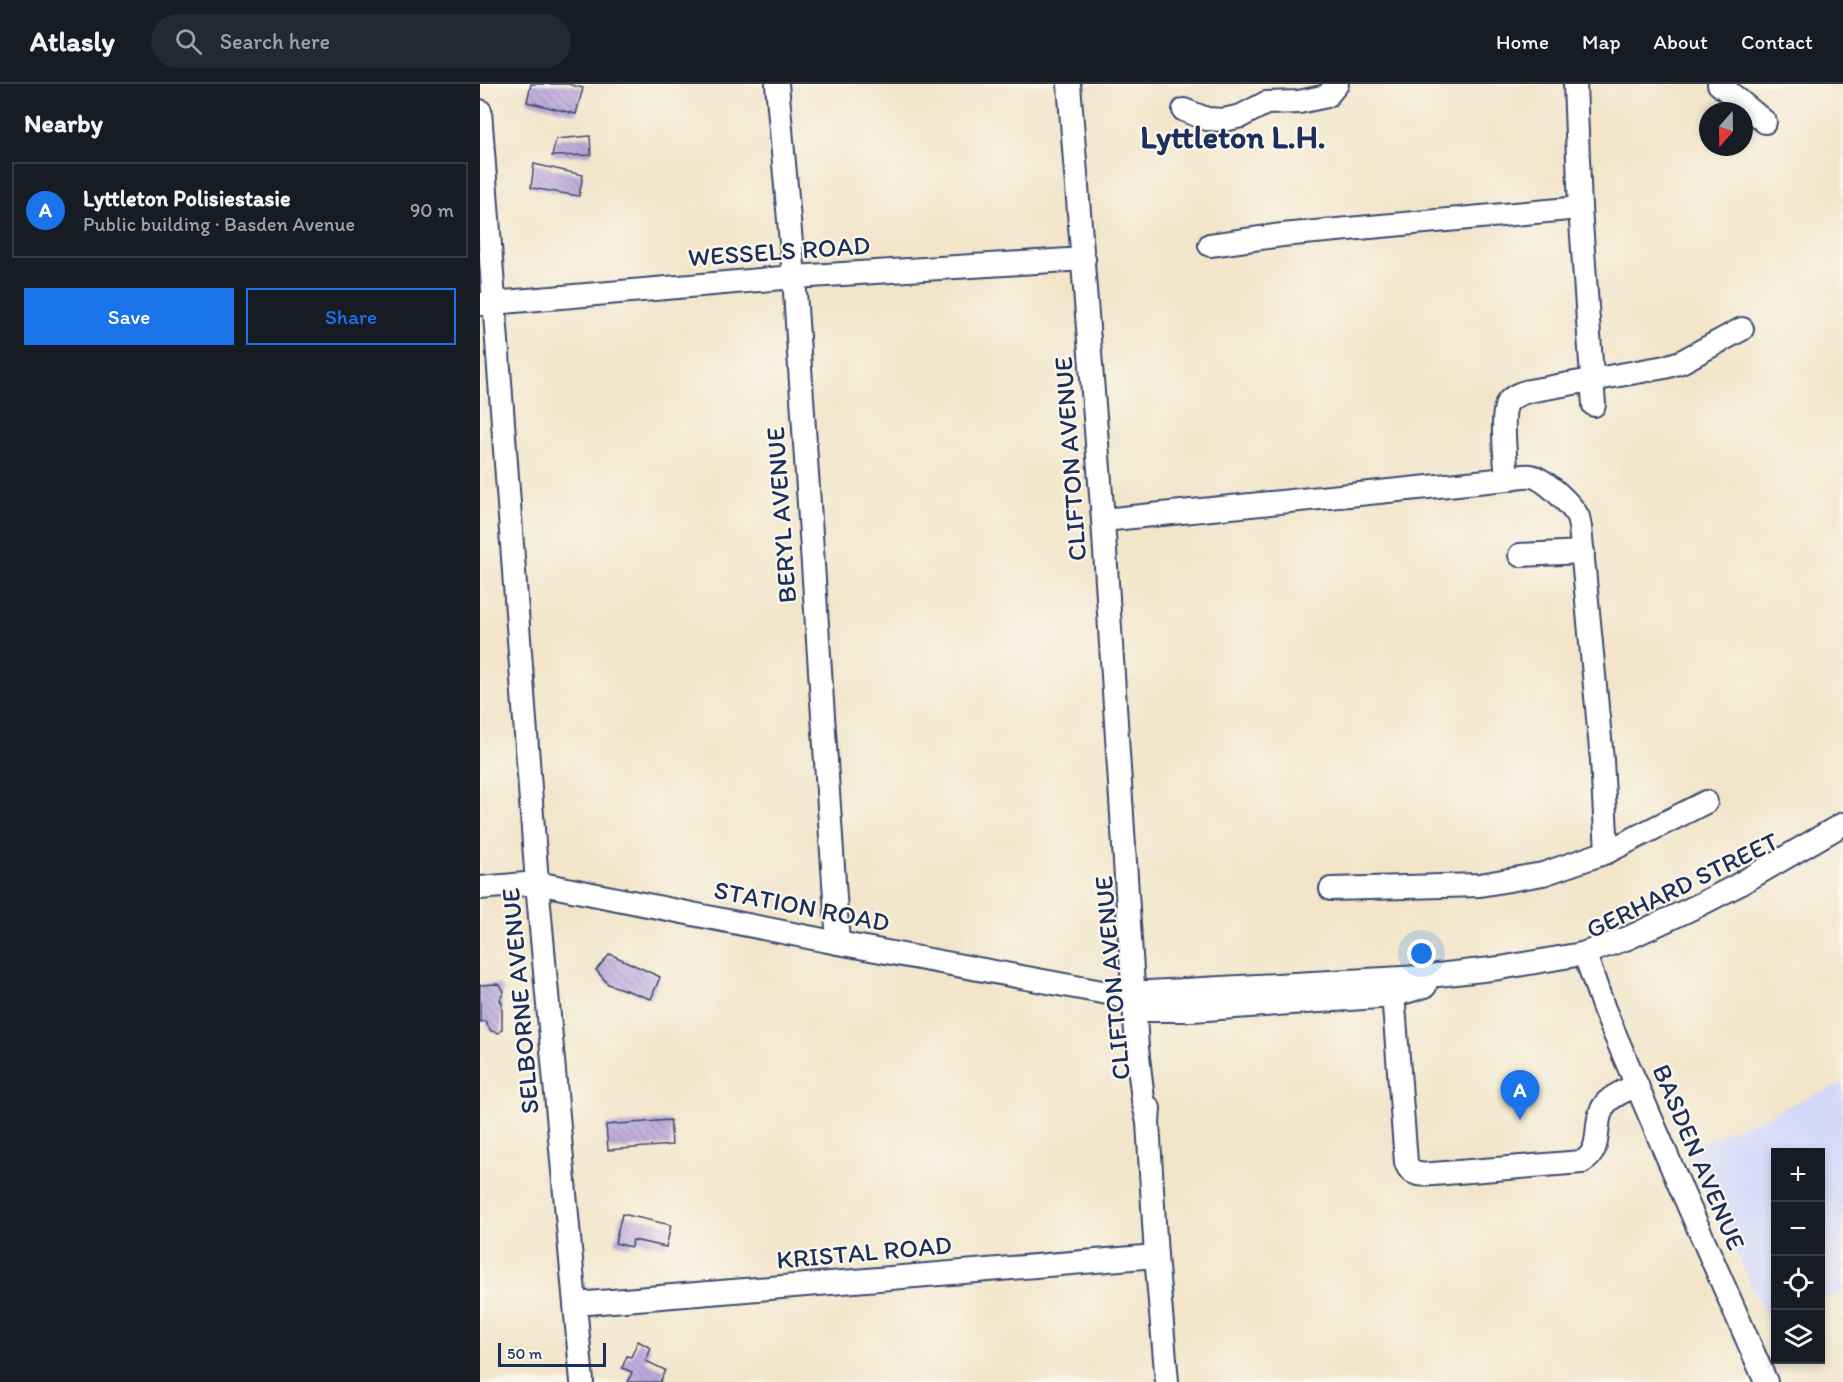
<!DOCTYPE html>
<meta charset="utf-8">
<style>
body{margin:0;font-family:Itim,sans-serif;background:#242831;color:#f1f3f6}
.controls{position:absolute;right:18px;bottom:18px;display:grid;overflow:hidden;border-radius:0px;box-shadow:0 3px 9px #0003}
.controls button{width:54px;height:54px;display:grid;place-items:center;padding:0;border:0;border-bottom:2px solid #363941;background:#171b24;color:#f1f3f6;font:30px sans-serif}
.compass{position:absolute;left:1219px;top:18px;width:54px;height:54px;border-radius:50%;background:#171b24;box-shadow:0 3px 9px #0003;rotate:200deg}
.scale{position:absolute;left:18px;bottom:15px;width:108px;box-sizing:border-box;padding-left:6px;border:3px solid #1b2f5e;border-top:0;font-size:16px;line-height:21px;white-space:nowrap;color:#1b2f5e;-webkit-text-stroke:4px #fbf7ec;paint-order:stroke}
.you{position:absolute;left:942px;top:870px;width:21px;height:21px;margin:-15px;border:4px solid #fff;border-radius:50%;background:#1a73e8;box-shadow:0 0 0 9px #1a73e833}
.badge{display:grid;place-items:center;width:39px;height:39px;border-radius:50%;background:#1a73e8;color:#fff;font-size:20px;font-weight:700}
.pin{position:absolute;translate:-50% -50px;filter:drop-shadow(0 2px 3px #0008)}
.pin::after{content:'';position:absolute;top:32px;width:21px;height:18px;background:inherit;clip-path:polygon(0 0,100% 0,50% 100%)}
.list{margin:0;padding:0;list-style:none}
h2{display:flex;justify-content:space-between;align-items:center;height:78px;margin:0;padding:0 24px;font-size:26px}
h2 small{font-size:20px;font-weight:400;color:#9ea1a6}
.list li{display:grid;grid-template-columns:39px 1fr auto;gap:18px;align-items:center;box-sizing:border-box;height:96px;margin:0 12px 12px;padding:0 12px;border:2px solid #363941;border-radius:0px}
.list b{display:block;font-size:22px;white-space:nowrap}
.list p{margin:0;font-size:20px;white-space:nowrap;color:#9ea1a6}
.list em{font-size:20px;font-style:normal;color:#9ea1a6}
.actions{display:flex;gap:12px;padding:18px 24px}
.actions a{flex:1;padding:14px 0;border:2px solid #1a73e8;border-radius:0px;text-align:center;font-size:21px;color:#1a73e8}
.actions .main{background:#1a73e8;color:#fff}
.icon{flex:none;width:33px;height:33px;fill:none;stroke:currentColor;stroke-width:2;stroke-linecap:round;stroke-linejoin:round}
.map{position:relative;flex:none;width:1363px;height:1298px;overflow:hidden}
header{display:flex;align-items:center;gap:36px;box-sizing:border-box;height:84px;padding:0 30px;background:#171b24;border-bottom:2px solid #363941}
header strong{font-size:28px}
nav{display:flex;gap:33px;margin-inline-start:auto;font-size:21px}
.search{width:420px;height:54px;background:#242831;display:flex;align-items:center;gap:15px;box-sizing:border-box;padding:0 21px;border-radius:33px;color:#9ea1a6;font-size:22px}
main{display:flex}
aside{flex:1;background:#171b24}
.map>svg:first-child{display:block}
</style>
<header>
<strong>Atlasly</strong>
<div class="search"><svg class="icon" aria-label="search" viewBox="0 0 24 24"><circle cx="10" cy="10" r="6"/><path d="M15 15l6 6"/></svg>Search here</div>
<nav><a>Home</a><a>Map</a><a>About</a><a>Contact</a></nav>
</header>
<main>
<aside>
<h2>Nearby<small></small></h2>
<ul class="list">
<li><span class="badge">A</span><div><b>Lyttleton Polisiestasie</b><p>Public building · Basden Avenue</p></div><em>90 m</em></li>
</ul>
<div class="actions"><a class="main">Save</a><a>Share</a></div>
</aside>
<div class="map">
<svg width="1363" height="1298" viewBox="0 0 1363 1298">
<defs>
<pattern id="building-back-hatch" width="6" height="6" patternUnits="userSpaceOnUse" patternTransform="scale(1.5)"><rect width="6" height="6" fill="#b6a2d9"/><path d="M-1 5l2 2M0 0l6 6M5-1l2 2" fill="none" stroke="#9384b3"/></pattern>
</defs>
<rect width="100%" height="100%" fill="#fbf7ec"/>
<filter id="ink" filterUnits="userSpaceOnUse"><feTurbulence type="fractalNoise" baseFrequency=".0167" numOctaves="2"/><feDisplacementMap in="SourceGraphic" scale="12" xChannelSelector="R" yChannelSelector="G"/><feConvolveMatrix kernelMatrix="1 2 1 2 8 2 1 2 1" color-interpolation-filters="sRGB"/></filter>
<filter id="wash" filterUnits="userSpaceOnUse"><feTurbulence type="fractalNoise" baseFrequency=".008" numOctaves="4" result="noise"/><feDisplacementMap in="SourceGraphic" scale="24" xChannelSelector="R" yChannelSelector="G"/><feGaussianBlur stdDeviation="1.35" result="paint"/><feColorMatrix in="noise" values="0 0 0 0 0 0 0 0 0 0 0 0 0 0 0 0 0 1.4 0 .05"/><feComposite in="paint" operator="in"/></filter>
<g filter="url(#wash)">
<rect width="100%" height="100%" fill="#f2e5ca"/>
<!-- built -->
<polygon fill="#d4d8f9" points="1363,999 1363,1208 1341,1217 1340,1068 1296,1068 1296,1235 1289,1238 1248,1151 1204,1066"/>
<g id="blocks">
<!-- building -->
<g fill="url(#building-back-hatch)">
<polygon points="51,0 88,0 103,4 96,30 47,18"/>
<polygon points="110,52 111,71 72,72 76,55"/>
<polygon points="54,80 103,91 99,112 51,104"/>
<polygon points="130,870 180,893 171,915 128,900 116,886"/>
<polygon points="16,900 20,901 24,907 20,916 22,919 22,945 19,949 11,947 5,937 0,938 0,901"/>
<polygon points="190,1036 192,1061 128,1066 126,1041"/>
<polygon points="142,1130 191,1141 186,1163 153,1156 151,1163 135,1159"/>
<polygon points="158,1257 171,1264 166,1277 185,1286 180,1298 148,1298 152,1288 142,1284 147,1272 151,1273"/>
</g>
</g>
</g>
<g filter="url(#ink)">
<use href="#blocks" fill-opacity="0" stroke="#3b4a6e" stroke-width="1.5"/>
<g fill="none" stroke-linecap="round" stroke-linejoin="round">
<defs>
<g id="minor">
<polyline points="297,0 314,193 358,859"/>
<polyline points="589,0 623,436 657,964 663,1016 668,1038"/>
<polyline points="1095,0 1100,124 1114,321"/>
<polyline points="1239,0 1285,38"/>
<polyline points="704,26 727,35 744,36 761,32 786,19 819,18 847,12 857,0"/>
<polyline points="0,27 57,799 102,1298"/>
<polyline points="730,161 802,151 1100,124"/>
<polyline points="1,220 314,193 604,175"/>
<path d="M1027,395C1026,380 1020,329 1028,318C1034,311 1041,309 1049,307L1185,283L1201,278L1262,245"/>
<path d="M623,436L1027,395C1035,393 1043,391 1051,392C1064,394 1092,421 1098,433C1099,436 1099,440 1100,443L1122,676L1127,768"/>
<polyline points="1040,471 1103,468"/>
<polyline points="0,804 57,799 358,859 633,910 647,915"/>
<polyline points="851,805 1000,801 1063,790 1127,768 1226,718"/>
<polyline points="1102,870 1108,879 1124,925 1202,1107 1286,1298"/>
<path d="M912,896L926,1078C930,1092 942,1091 953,1090L1102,1078C1126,1065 1110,1036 1127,1018C1135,1010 1147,1006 1157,1001"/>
<polyline points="633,910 940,893 1020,884 1102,870 1148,854 1219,821 1256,802 1363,740"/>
<polyline points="666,926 712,926 912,912 945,902"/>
<polyline points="669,1024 668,1038 676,1172 687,1298"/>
<polyline points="96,1220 676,1172"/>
</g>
</defs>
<!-- minor casing -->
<use href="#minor" stroke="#3b4a6e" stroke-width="26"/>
<!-- minor -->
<use href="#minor" stroke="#fff" stroke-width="22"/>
</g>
</g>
<g text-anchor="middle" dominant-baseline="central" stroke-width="4.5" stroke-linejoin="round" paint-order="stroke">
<!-- street labels -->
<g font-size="26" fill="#1b2f5e" stroke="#fbf7ec">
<text transform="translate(299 167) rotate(-4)">WESSELS ROAD</text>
<text transform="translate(590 375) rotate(-94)">CLIFTON AVENUE</text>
<text transform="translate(301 431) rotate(-94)">BERYL AVENUE</text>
<text transform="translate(1202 801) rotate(-26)">GERHARD STREET</text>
<text transform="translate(322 822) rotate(11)">STATION ROAD</text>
<text transform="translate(632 894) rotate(-95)">CLIFTON AVENUE</text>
<text transform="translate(40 917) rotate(-95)">SELBORNE AVENUE</text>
<text transform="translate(1219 1073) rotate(67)">BASDEN AVENUE</text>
<text transform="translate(384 1168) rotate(-5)">KRISTAL ROAD</text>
</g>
<!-- district labels -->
<g font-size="32" font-weight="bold" fill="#1b2f5e" stroke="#fbf7ec">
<text x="753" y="53">Lyttleton L.H.</text>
</g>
</g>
</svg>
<div class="controls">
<button>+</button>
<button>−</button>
<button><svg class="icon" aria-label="locate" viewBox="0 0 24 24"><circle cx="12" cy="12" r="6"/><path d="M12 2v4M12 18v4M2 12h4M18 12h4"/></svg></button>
<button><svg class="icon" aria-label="layers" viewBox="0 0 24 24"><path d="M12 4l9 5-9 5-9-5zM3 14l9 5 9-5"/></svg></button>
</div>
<svg class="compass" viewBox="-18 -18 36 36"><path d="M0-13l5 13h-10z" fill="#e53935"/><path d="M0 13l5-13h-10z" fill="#9ea1a6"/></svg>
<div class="scale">50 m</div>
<div class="you"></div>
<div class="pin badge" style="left:1040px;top:1036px">A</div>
</div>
</main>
